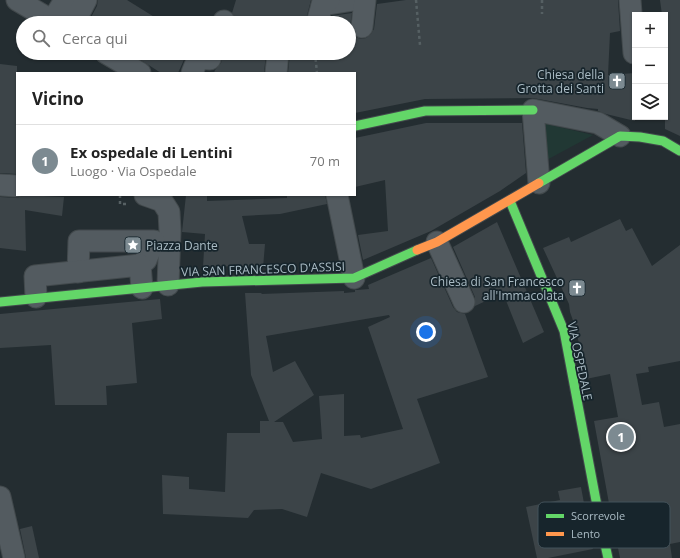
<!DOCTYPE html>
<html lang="it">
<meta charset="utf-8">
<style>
body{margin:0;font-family:"Open Sans",sans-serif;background:#f6f6f6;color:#222}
.controls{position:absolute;right:12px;top:12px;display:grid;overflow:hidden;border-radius:0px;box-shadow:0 1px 3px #0004}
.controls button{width:36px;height:36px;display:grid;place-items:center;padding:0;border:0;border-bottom:1px solid #e0e0e0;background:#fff;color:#222;font:20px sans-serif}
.you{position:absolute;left:426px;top:332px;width:14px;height:14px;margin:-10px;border:3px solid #fff;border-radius:50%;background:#1a73e8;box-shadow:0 0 0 6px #1a73e833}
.badge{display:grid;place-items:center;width:26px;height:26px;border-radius:50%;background:#7c8a91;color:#fff;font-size:13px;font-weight:700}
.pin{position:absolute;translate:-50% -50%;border:2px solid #fff;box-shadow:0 1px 4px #0006}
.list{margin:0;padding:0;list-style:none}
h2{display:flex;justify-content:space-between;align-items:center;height:52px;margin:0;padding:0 16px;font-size:17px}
h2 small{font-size:13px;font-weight:400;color:#767676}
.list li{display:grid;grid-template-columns:26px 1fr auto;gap:12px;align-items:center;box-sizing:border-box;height:72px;padding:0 16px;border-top:1px solid #e0e0e0}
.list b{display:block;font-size:15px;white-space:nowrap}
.list p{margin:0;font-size:13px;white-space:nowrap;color:#767676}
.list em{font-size:13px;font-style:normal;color:#767676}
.icon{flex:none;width:22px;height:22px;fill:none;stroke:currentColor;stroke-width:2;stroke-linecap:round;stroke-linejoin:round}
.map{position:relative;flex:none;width:680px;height:558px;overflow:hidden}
.search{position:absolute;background:#fff;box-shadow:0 1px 3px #0004;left:16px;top:16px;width:340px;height:44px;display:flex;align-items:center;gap:10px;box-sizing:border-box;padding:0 14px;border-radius:22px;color:#767676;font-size:15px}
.panel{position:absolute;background:#fff;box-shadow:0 1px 3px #0004;left:16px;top:72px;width:340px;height:124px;border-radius:0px}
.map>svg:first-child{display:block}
</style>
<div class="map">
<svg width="680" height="558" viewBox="0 0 680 558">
<rect width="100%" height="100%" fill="#242d31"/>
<!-- green -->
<polygon fill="#213834" points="538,122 593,135 543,162"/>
<!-- building -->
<g fill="#3c4448" fill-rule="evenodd">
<polygon points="98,0 127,0 164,23 88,23 97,6"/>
<polygon points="236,0 311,0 305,23 295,23 291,22 276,23 235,23 236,20 232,13"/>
<polygon points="406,0 618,0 620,31 610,33 608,75 635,73 635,121 606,114 598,111 598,109 587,108 533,98 425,99 355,113 355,73 288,73 290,53 349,53 349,23 329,23 331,16 352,13 350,26 351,32 355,37 361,39 366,38 371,34 374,29 377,4"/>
<polygon points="660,0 680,0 680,136 665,129 665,15 662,15"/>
<polygon points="130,53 187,53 178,73 161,73"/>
<polygon points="224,53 266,53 264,73 214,73 215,70 221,63"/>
<polygon points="0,64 17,66 17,174 0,173"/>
<polygon points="426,123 522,123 526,173 500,191 431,231 363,260 358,235 388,231 385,180 355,187 355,138"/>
<polygon points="24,195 64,197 62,216 25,210 26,251 0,248 0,197 17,198"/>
<polygon points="186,195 207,195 207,201 287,198 287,195 325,195 327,204 280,214 242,216 249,244 265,244 263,268 243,268 243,266 203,267 205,234 182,232"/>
<polygon points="620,219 626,231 632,228 652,266 680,245 680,361 648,367 649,372 636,374 642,405 659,402 664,427 680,424 680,542 670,544 672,558 620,558 614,528 611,523 607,520 610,515 610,509 594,421 618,417 610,374 586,379 576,329 570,312 569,304 543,248 569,237 571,242"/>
<polygon points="497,222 544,332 523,343 503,293 475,306 475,297 453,247"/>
<path d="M431,258L453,307L457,312L465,314L488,377L417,399L440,463L371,489L321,473L307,517L282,509L254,510L248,518L163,514L162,475L189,477V489L225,492L227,433H260V421H269L251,375L245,293H262L261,294L344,291V293L355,292V290H357L369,289L368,285ZM389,315L390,317L368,327L403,429L361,438L360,435L344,436V394L319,396L322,439L293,442L283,422H274L314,395L295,361L273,372L266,336Z"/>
<polygon points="160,299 162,319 132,323 137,383 106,386 107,405 55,405 51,345 0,348 0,314"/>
<polygon points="581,487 586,514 588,519 593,522 590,528 590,533 593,549 548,558 537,558 526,507 560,500 558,491"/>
<polygon points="32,526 39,558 26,558 20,529"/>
</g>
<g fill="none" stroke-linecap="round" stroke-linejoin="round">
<defs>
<g id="street">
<polyline points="17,0 56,23"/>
<polyline points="630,0 634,53"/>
<polyline points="322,5 354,0"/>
<polyline points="52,21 65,0"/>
<polyline points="74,23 86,0"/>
<polyline points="223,23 224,21"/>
<polyline points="317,23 322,5 329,0"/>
<polyline points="362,27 365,0"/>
<polyline points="106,53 140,73"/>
<polyline points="192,73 198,58 210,59 212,53"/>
<polyline points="276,73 278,53"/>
<polyline points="539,183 533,110 598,123 620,136"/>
<polyline points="0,185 17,186"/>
<polyline points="145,195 162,201 169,212 170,231 168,285"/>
<polyline points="337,195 354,278"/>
<polyline points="437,242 464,302"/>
<polyline points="78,272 79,241 154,241 146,260 140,265"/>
<polyline points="36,297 35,276 140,265 142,288"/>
<polyline points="0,497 14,558"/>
</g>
<g id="fast">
<polyline points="355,126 425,111 533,110"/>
<polyline points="539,183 620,136 640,137 663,141 680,151"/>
<polyline points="510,201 564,331 598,511"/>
<polyline points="0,302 202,282 354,278 417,250"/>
<polyline points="602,531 608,558"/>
</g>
<polyline id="slow" points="417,250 437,242 539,183"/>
</defs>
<!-- street casing -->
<use href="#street" stroke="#42494c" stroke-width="23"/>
<!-- fast casing -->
<use href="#fast" stroke="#42494c" stroke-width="11"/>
<!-- slow casing -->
<use href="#slow" stroke="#42494c" stroke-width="11"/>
<!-- path -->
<g stroke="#566063" stroke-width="2.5" stroke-dasharray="3 3" stroke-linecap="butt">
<polyline points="416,0 420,45"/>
<polyline points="542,0 542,14"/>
<polyline points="315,53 317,73"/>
<polyline points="120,195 120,204 127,204"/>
</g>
<!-- street -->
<use href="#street" stroke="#535b60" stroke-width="21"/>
<!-- fast -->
<use href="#fast" stroke="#63d668" stroke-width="9"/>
<!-- slow -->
<use href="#slow" stroke="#ff974d" stroke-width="9"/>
</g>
<!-- icons -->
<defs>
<symbol id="church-square" viewBox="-11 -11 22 22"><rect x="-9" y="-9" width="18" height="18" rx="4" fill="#7c8a91" stroke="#17252c"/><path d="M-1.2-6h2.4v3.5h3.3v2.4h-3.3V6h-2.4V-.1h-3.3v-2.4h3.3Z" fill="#fff"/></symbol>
<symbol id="sight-square" viewBox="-11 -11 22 22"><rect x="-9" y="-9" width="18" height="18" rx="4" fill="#7c8a91" stroke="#17252c"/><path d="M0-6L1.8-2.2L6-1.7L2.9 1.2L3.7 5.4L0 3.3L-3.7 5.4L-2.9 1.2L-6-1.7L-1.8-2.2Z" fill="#fff"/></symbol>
</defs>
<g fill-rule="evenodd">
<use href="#church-square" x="607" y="71" width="20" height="20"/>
<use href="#sight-square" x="123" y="235" width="20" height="20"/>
<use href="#church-square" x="567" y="278" width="20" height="20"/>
</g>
<g text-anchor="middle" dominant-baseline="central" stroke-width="3.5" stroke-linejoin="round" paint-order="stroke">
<!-- poi labels -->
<g font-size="12" fill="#abbcc5" stroke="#17252c" text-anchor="end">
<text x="604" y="74">Chiesa della<tspan x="604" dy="14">Grotta dei Santi</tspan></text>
<text x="146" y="245" text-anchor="start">Piazza Dante</text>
<text x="564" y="281">Chiesa di San Francesco<tspan x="564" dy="14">all'Immacolata</tspan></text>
</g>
<!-- street labels -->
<g font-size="12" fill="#abbcc5" stroke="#17252c">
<text transform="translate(263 269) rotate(-2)">VIA SAN FRANCESCO D'ASSISI</text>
<text transform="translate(580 361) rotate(78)">VIA OSPEDALE</text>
</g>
</g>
<!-- legend -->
<rect x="538" y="502" width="132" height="46" rx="6" fill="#17252c" stroke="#43525a" stroke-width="1"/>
<rect x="546" y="514" width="18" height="4" fill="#63d668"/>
<rect x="546" y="532" width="18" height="4" fill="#ff974d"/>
<g font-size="11" fill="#abbcc5">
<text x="571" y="520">Scorrevole</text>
<text x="571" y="538">Lento</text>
</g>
</svg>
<div class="controls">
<button>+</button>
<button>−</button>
<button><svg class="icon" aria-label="layers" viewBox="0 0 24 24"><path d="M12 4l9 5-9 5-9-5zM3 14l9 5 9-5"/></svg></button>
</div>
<div class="you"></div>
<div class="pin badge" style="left:621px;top:437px">1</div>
<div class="search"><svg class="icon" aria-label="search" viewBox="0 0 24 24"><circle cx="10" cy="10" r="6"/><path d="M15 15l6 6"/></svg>Cerca qui</div>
<section class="panel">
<h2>Vicino<small></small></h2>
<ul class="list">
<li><span class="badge">1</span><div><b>Ex ospedale di Lentini</b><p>Luogo · Via Ospedale</p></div><em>70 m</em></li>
</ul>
</section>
</div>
